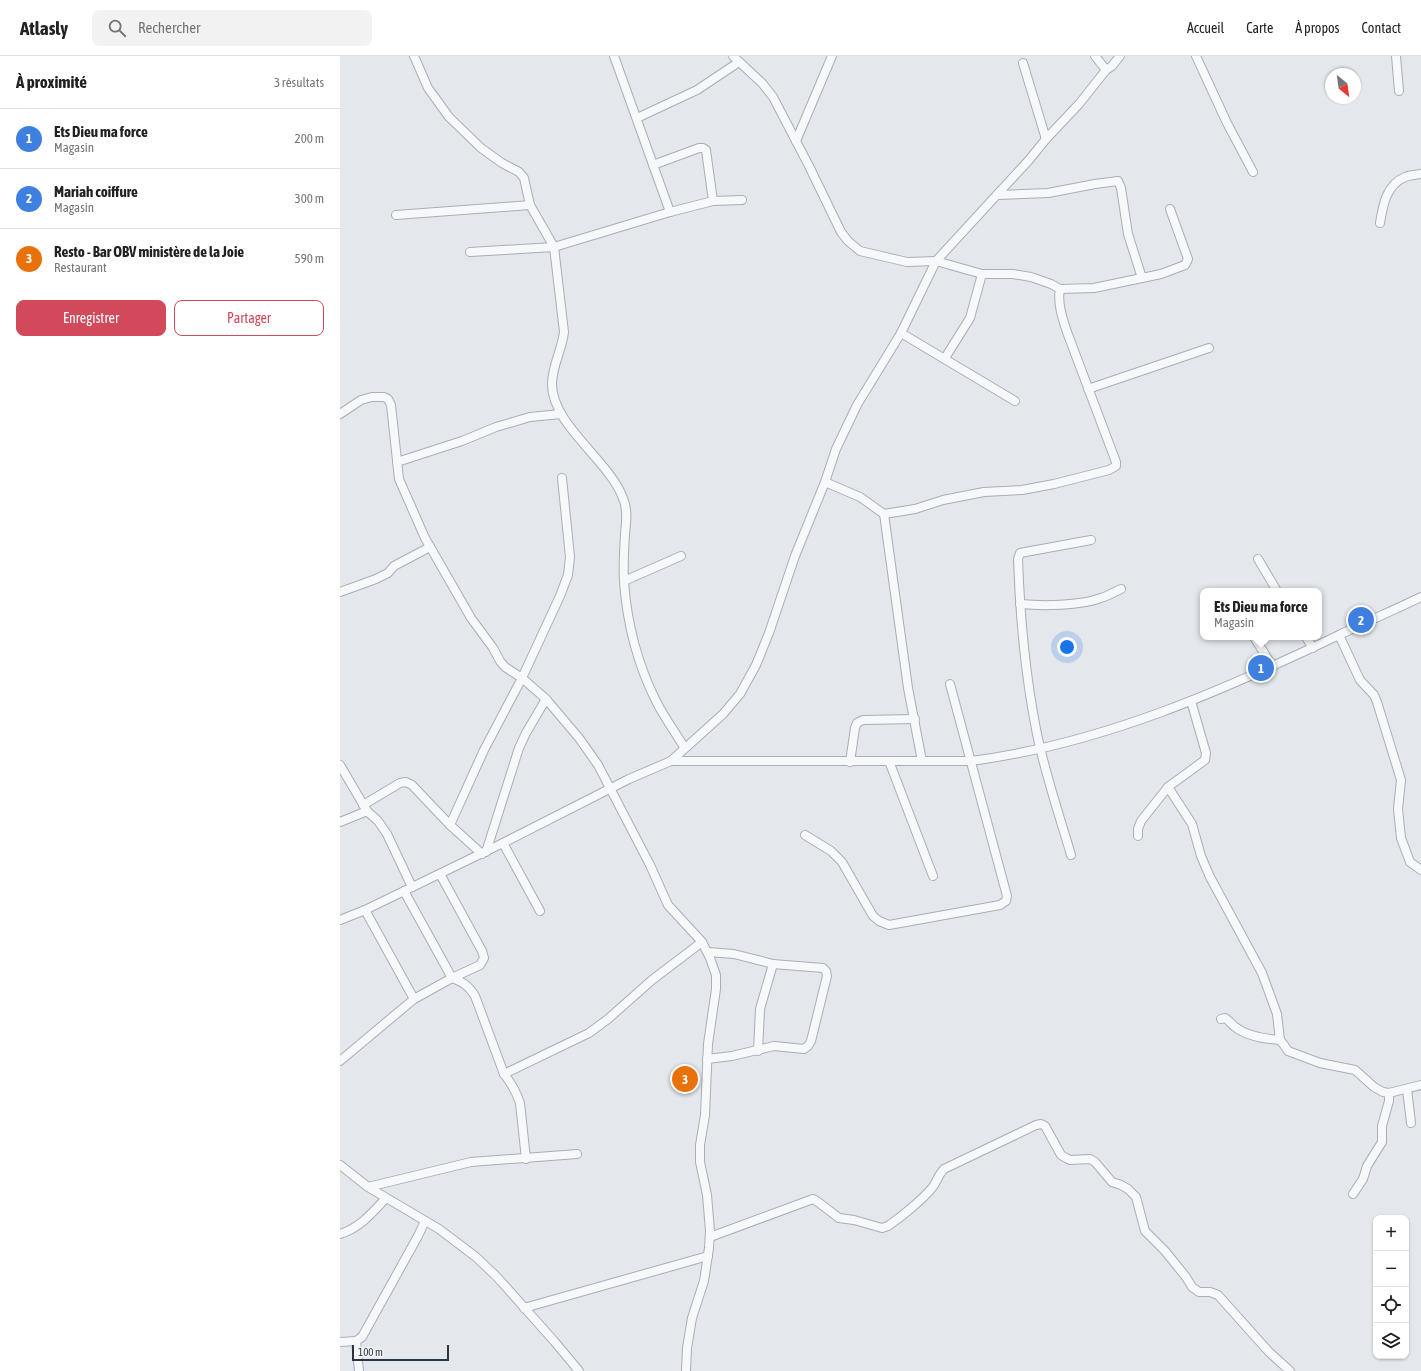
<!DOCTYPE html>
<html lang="fr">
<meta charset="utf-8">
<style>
body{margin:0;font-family:"Asap Condensed",sans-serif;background:#f2f2f2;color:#202124}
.controls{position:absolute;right:12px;bottom:12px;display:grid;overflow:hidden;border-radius:8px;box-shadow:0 1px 3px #0004}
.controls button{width:36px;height:36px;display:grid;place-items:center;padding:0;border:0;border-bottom:1px solid #e0e0e0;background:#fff;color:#202124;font:20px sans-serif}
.compass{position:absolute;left:985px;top:12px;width:36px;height:36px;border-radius:50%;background:#fff;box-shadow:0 1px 3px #0004;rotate:151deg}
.scale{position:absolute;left:12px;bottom:10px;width:97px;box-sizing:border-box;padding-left:4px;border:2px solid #2b3445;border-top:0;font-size:11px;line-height:14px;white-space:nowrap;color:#2b3445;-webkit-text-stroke:3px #f4f6f9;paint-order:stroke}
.you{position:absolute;left:727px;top:591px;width:14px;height:14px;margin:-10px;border:3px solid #fff;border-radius:50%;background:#1a73e8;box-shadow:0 0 0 6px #1a73e833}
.badge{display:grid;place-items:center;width:26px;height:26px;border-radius:50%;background:#d1495b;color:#fff;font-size:13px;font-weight:700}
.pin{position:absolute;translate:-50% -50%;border:2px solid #fff;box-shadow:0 1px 4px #0006}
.popup{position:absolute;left:860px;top:532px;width:122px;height:52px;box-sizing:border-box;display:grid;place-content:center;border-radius:8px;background:#fff;filter:drop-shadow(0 1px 3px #0005);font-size:13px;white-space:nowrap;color:#757577}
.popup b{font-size:15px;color:#202124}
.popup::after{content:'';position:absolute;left:50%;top:100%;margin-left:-8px;border:8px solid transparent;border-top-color:#fff}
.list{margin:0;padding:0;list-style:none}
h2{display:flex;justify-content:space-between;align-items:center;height:52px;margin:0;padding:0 16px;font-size:17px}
h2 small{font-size:13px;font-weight:400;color:#757577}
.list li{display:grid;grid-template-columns:26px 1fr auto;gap:12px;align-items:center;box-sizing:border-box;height:60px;padding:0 16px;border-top:1px solid #e0e0e0}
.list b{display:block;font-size:15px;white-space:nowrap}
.list p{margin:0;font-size:13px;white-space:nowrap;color:#757577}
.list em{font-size:13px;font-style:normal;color:#757577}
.actions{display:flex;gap:8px;padding:12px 16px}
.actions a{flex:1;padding:9px 0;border:1px solid #d1495b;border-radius:8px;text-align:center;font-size:14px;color:#d1495b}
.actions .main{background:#d1495b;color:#fff}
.icon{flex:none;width:22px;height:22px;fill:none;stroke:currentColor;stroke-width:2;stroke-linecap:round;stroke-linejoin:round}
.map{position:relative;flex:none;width:1081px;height:1315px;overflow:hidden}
header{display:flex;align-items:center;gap:24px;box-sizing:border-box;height:56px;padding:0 20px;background:#fff;border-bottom:1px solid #e0e0e0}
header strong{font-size:19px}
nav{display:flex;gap:22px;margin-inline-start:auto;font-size:14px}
.search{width:280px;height:36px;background:#f2f2f2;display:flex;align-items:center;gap:10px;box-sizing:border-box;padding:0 14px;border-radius:8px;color:#757577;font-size:15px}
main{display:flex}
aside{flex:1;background:#fff}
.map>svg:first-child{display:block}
</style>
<header>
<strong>Atlasly</strong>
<div class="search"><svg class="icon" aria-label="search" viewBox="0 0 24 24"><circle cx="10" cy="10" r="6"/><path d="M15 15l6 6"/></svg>Rechercher</div>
<nav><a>Accueil</a><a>Carte</a><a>À propos</a><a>Contact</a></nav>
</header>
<main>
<aside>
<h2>À proximité<small>3 résultats</small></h2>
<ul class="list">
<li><span class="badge" style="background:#3f7fe0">1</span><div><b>Ets Dieu ma force</b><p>Magasin</p></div><em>200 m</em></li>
<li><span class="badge" style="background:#3f7fe0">2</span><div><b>Mariah coiffure</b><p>Magasin</p></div><em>300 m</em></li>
<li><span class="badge" style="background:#e8710a">3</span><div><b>Resto - Bar OBV ministère de la Joie</b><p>Restaurant</p></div><em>590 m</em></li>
</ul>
<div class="actions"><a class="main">Enregistrer</a><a>Partager</a></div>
</aside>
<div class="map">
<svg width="1081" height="1315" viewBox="0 0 1081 1315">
<rect width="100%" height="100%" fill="#e4e7ec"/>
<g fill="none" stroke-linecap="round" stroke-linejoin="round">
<defs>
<g id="minor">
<path d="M74,0L88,32L109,61L141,92L162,107L179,116L184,122L190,149L214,191L224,276C222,294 212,310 212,328C212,370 272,406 284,445C288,456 286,467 285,478C284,494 283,510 284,526C287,566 298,609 316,645C324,661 335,676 344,691"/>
<polyline points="274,0 330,156"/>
<path d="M393,0L422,27L433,41L469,110L501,176L508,185L520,195L567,206L596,205L642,218H673L691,221L711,228L720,233C717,247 723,264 727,276L776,406V410L769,414L714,428L682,434L644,436L603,444L575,453L544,458L520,441L485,426"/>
<polyline points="755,0 766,14"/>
<polyline points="856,0 887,67 913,116"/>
<polyline points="1056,0 1059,35"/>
<polyline points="683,7 706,83"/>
<polyline points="297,62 357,34 399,6"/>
<polyline points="456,85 492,0"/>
<polyline points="313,109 359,92 363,92 366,94 373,145"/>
<polyline points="657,139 708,137 755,128 778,125 781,132 788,178 802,222"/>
<polyline points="56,159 190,149"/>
<path d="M1040,167C1043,149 1046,129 1065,121C1070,119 1076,119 1081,118"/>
<polyline points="130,196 214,191 330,156 373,145 402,144"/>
<polyline points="720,233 754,232 821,218 845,209 848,203 830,153"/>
<polyline points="561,277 675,345"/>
<polyline points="605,302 630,262 642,218"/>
<polyline points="748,333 869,292"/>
<polyline points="0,358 21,344 32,341 44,341 48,343 51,349 59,423 85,482 131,562 153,592 160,605 165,611 182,622 206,643 239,682 258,709 310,809 328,849 362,886 370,902 376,919 376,933 368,988 365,1059 360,1089 360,1106 367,1139 370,1175 369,1192 364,1225 352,1262 347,1292 346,1315"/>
<polyline points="57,406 122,385 156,371 190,361 221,358"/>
<polyline points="544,458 568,632 582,705"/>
<polyline points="918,503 937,535"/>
<polyline points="284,525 341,500"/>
<polyline points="0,536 36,523 48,517 54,510 90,491"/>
<path d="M680,548C702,550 740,550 761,542C768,540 774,536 781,533"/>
<polyline points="999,579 1020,624 1034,639 1037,646 1061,724 1058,753 1061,782 1070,806 1081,814"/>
<polyline points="914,581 933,611"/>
<polyline points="966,581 973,592"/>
<path d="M331,705H631C761,688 882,635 999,579C1026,566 1054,554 1081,541"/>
<polyline points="549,705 593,820"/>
<polyline points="510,706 515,672 517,667 523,664 575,663"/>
<polyline points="0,709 27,755 38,765 47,778 72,831"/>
<polyline points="828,731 852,768 861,800 870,821 922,917 937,958 940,984 944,989 948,995 980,1007 1015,1014 1034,1031 1043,1036 1049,1037 1081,1029"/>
<polyline points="23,749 60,727 66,726 72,729 110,769 142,798"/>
<polyline points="0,766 27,755"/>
<polyline points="110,769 144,694 182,622 220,540 228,519 230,501 222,422"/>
<polyline points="465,779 491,795 502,806 533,860 539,865 549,869 660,849 666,845 667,840 610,628"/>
<polyline points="798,780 798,773 801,765 828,731 865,704 866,697 851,645"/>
<polyline points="163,787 200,855"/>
<polyline points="146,796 179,692 186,677 206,643"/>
<path d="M731,799C719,758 704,715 696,673C685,617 680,560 678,503L680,497L751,484"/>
<path d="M64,835L112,922C123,926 129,930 135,940L164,1018C172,1028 176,1035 180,1047L186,1103"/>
<polyline points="25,854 74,943"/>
<polyline points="0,864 25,854 163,787 289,723 331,705 383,658 400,638 416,609 429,577 455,500 485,426 496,393 517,349 561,277 596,205 689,104 706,83 739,48 766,14 772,10 780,0"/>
<path d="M881,963L885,962C889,964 891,968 895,971C907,980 925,983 940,984"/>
<polyline points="418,995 420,953 433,908"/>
<polyline points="367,1003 392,1000 434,990 464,993 468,990 471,985 487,920 486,915 483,912 433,908 394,898 368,896"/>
<polyline points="0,1005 74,943 112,922 140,909 144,902 142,895 100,818"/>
<polyline points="164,1018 249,977 268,963 312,924 362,886"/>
<polyline points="1067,1033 1071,1067"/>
<polyline points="0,1109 28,1131 99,1173 136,1201 157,1221 214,1285 239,1315"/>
<polyline points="28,1131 131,1106 237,1098"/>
<polyline points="1013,1138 1023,1123 1027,1110 1042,1086 1042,1070 1049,1045 1049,1037"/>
<path d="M0,1178C20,1172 32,1157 46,1142"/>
<path d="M370,1181L473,1143L478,1146L499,1162L514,1164L542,1172L548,1170C561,1161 582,1144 592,1132C597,1126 598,1119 604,1113L696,1069L701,1068L705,1070L721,1099L726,1102L730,1104L750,1103L755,1106L772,1126L781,1129L788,1133L796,1141L805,1175L825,1195L846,1221L852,1231L859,1236H870L878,1239L929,1296L950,1315"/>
<polyline points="184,1252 368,1200"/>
<polyline points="16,1285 19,1315"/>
<polyline points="0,1286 16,1285 22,1281 78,1180 85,1165"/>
</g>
</defs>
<!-- minor casing -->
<use href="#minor" stroke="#a9aeb7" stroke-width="10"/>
<!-- minor -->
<use href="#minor" stroke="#f7f8fa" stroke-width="8"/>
</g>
</svg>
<div class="controls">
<button>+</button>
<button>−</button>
<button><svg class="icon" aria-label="locate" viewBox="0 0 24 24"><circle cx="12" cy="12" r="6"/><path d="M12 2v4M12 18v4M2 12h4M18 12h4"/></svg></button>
<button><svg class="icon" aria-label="layers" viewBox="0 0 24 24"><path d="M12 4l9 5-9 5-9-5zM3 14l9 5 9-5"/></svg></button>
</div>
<svg class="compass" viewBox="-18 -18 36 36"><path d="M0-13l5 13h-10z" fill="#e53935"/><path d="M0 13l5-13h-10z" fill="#757577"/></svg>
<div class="scale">100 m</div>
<div class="you"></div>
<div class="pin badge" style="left:921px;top:612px;background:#3f7fe0">1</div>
<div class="popup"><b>Ets Dieu ma force</b>Magasin</div>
<div class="pin badge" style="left:1021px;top:564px;background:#3f7fe0">2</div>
<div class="pin badge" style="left:345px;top:1023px;background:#e8710a">3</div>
</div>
</main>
